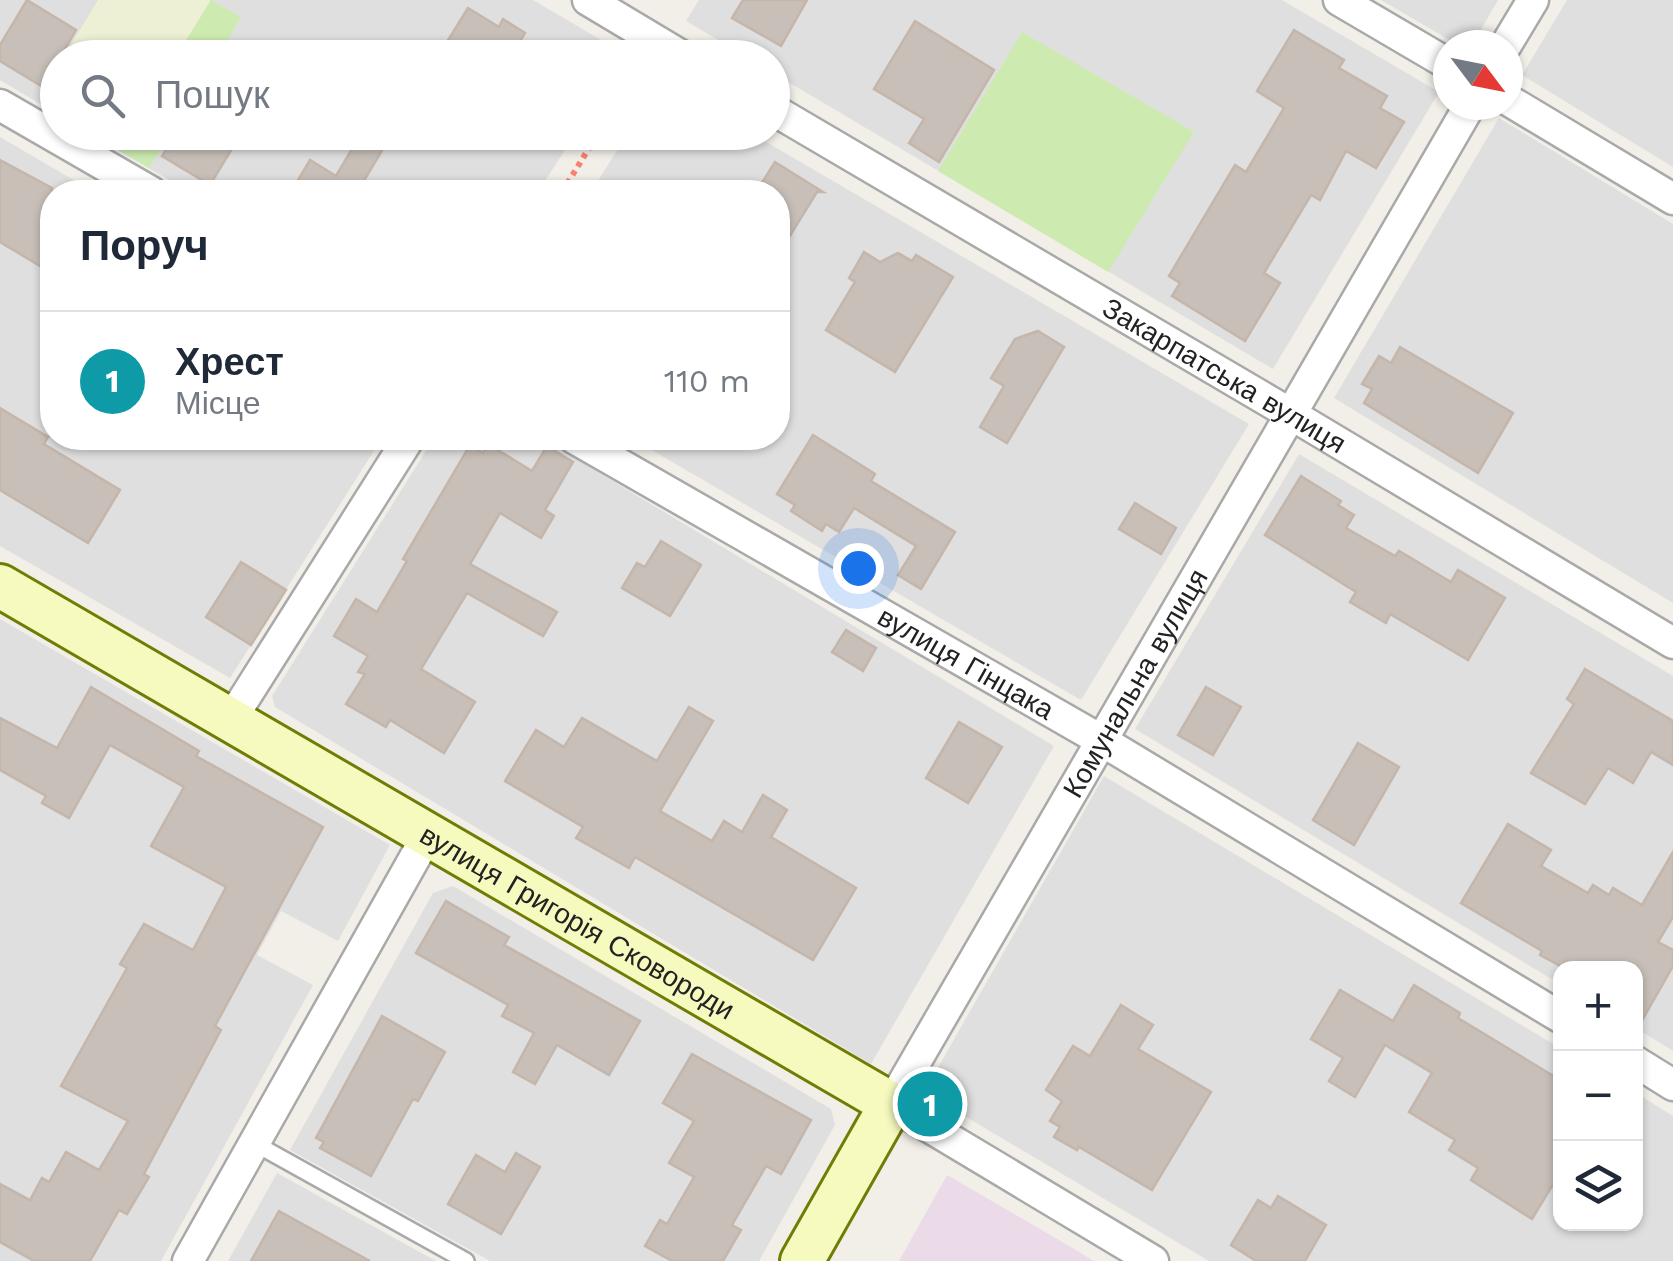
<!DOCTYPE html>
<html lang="uk">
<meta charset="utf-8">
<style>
body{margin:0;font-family:"Work Sans",sans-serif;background:#f2f2f3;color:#1f2937}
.controls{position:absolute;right:30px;bottom:30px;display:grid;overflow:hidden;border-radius:20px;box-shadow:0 2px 8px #0004}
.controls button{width:90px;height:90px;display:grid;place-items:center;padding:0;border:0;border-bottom:2px solid #e0e1e3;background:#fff;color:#1f2937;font:50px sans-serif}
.compass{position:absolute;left:1433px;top:30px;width:90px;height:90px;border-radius:50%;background:#fff;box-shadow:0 2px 8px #0004;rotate:122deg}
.you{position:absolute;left:858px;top:568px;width:35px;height:35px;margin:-25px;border:8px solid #fff;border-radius:50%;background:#1a73e8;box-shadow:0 0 0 15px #1a73e833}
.badge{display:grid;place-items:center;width:65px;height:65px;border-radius:50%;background:#d40000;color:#fff;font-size:32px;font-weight:700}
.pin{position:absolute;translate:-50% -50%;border:5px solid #fff;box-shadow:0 2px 10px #0006}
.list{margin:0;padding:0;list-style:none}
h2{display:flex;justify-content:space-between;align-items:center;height:130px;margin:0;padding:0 40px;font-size:42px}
h2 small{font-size:32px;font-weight:400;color:#747a83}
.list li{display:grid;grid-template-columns:65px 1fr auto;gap:30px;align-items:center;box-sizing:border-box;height:140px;padding:0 40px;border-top:2px solid #e0e1e3}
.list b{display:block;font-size:38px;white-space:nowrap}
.list p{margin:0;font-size:32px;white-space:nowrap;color:#747a83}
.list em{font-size:32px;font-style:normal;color:#747a83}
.icon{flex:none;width:55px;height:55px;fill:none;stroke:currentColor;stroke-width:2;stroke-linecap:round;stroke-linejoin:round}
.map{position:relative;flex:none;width:1673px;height:1261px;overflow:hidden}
.search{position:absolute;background:#fff;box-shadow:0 2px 8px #0004;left:40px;top:40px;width:750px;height:110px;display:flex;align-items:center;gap:25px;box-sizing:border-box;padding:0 35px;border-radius:55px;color:#747a83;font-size:38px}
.panel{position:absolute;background:#fff;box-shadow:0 2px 8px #0004;left:40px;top:180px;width:750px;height:270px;border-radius:40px}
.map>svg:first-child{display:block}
</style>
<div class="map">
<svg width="1673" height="1261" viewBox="0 0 1673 1261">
<rect width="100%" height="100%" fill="#f2efe9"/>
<!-- residential -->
<g fill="#e0dfdf">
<polygon points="0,0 533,0 625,54 622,58 58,58 57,114 0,80"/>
<polygon points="699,0 1282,0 1439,92 1273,369 773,73 772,58 747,57 686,21"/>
<polygon points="1381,0 1498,0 1472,45 1458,45"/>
<polygon points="1567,0 1673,0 1673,167 1522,75"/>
<polygon points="1499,118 1673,224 1673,603 1334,398"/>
<polygon points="88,133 576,133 538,192 190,192"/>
<polygon points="628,133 751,133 1249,424 1081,700 631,438 778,438 778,192 591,192"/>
<polygon points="0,137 94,192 52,192 52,438 382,438 230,678 0,546"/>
<polygon points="434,438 541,438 1054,746 871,1064 275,707 272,696"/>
<polygon points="1299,454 1673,676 1673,1051 1636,1028 1636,968 1560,968 1560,984 1135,729"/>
<polygon points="0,619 390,845 338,941 281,911 257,955 313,985 161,1261 0,1261"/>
<polygon points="1104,776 1560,1048 1560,1224 1636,1224 1636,1093 1673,1116 1673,1261 1209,1261 924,1092"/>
<polygon points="453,886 831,1109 835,1125 759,1261 490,1261 290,1150 433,893"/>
<polygon points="277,1173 436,1261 228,1261"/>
</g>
<!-- industrial -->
<polygon fill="#ebdbe8" points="947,1175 1059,1240 1094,1261 899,1261"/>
<!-- farmland -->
<polygon fill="#eef0d5" points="98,0 211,0 176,57 63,58"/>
<!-- grass -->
<g fill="#cdebb0">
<polygon points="211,0 241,17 217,57 176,57"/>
<polygon points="1022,32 1194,132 1108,272 938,171"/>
<polygon points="131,132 171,132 171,133 149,168 120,151"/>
</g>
<!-- building -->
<g fill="#c7bfb8" stroke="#c4b6ab" stroke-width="2.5">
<polygon points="27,0 76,30 43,87 0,61 0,45"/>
<polygon points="743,0 807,0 781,46 732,18"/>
<polygon points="468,8 499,27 503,19 525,33 510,58 437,58"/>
<polygon points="915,21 994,70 939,162 909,143 924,119 874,89"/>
<polygon points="1294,30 1344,60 1339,68 1387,96 1380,108 1404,122 1376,168 1346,151 1320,200 1311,195 1264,273 1280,283 1245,341 1172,296 1180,283 1169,276 1235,165 1246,172 1284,108 1257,91"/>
<polygon points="177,132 242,132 210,185 162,156"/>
<polygon points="362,132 393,132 359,189 365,192 291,192 310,160 336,176"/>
<polygon points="0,160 52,188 52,244 40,266 0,242"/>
<polygon points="775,162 823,192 817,192 778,255 778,192 756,192"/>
<polygon points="864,252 880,262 898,253 912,261 916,255 953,277 895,372 826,330 855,282 849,278"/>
<polygon points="1038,331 1064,347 1007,443 980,427 1004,386 991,378 1015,339"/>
<polygon points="1400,347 1513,413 1478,473 1364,403 1372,389 1362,384 1379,356 1391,363"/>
<polygon points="0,408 48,437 44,444 120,490 88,543 0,490"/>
<polygon points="813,435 875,474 871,481 955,532 921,589 898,575 916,546 854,508 839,532 826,524 822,531 791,511 795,505 777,494"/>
<polygon points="488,444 532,471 547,446 573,462 545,510 554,516 541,538 500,513 470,564 557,612 543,636 467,593 421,669 475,702 444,753 390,720 386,727 346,704 365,674 358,672 368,656 334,636 356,599 377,612 407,561 403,559 470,445 483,453"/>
<polygon points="1301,476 1341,501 1338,505 1354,515 1346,528 1395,556 1399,551 1451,582 1458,570 1505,598 1468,660 1390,614 1386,623 1350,602 1356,592 1265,535"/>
<polygon points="1135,503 1176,528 1161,554 1119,529"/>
<polygon points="661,541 701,565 670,616 622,588 637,563 645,567"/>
<polygon points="241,562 286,590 251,645 206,617"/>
<polygon points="846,630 876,648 863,671 832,652"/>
<polygon points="1585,669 1673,721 1673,765 1651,752 1633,783 1608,768 1585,804 1531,773 1574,704 1567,699"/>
<polygon points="91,687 199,751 196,756 323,827 215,1026 221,1030 144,1174 149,1177 127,1214 119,1210 90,1261 34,1261 0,1242 0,1184 30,1200 42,1178 49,1182 66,1152 99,1170 128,1121 61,1086 127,968 120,964 144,924 193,950 226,887 151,846 184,787 110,745 69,818 42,803 46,796 0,770 0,718 57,748"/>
<polygon points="1206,687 1241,707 1213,755 1178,735"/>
<polygon points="689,707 713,721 660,811 712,841 724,821 742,832 763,795 787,810 771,837 856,888 813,960 635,857 629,868 576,838 583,827 505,781 536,730 564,747 582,718 657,761"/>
<polygon points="959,722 1002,747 968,803 926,778"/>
<polygon points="1358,743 1399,767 1354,845 1313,820"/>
<polygon points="1508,824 1551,850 1541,866 1588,893 1593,885 1609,895 1613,888 1642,905 1673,852 1673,917 1658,942 1673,950 1673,966 1636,1031 1636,968 1564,968 1540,955 1542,951 1461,903"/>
<polygon points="446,901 509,937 504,945 640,1021 609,1075 557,1045 535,1084 513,1072 534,1033 502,1016 508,1005 416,953"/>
<polygon points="1414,985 1460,1013 1458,1018 1560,1080 1560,1173 1532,1219 1471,1180 1478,1168 1449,1150 1455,1140 1409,1112 1432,1073 1385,1045 1355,1097 1329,1081 1343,1058 1311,1039 1340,990 1393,1021"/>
<polygon points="1121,1005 1153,1025 1138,1049 1211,1092 1152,1190 1079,1147 1077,1150 1054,1137 1060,1127 1050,1121 1062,1101 1046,1090 1073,1046 1090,1056"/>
<polygon points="382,1016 445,1052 418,1101 413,1099 371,1176 320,1148 324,1142 316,1138"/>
<polygon points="692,1054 811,1120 781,1174 766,1166 732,1225 741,1230 723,1261 672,1261 645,1246 660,1220 667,1224 694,1177 669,1163 694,1121 663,1103"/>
<polygon points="516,1153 540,1167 501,1234 448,1204 476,1155 505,1172"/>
<polygon points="1278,1196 1326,1225 1305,1261 1256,1261 1231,1245 1258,1200 1271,1208"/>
<polygon points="279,1211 370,1261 251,1261"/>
</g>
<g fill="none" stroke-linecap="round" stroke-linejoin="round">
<defs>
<polyline id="service" points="254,1143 466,1261"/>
<g id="minor">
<polyline points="588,0 685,58"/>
<polyline points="1339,0 1448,64"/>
<polyline points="1506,45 1533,0"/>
<polyline points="1508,100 1673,199"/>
<polyline points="0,105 151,192"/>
<path id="s1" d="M772,109L1289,413L1673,643"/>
<path id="s2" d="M574,438L1099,739L1560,1017"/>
<polyline points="230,721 409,438"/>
<polyline points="1636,1062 1673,1085"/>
<polyline points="188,1261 427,836"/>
<path id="s3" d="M1153,1261L891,1104L1470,105"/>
</g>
<g id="secondary">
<path id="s4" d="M0,586L891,1104L802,1261"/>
</g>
</defs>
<!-- service casing -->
<use href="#service" stroke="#a9a9a9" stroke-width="20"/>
<!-- minor casing -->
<use href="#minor" stroke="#a9a9a9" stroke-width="35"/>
<!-- secondary casing -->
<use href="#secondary" stroke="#707d05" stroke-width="48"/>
<!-- path -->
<polyline stroke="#fa8072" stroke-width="6" stroke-dasharray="5 5" stroke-linecap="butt" points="562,192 599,132"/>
<!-- service -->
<use href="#service" stroke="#fff" stroke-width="15"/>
<!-- minor -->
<use href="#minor" stroke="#fff" stroke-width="30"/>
<!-- secondary -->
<use href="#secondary" stroke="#f7fabf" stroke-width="42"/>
</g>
<g text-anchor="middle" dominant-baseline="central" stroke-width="8" stroke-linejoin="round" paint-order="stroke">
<!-- street labels -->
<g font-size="28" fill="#222" stroke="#fff">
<text stroke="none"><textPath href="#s1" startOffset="525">Закарпатська вулиця</textPath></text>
<text stroke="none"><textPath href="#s2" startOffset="452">вулиця Гінцака</textPath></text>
<text stroke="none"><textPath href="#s3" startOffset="792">Комунальна вулиця</textPath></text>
<text stroke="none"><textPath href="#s4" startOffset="668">вулиця Григорія Сковороди</textPath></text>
</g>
</g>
</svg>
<div class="controls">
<button>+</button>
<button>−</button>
<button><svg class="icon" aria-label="layers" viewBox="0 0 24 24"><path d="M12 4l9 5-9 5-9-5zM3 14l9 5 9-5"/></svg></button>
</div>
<svg class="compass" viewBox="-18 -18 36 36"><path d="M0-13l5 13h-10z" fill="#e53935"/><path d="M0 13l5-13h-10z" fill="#747a83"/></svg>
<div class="you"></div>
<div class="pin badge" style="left:930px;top:1104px;background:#0f9aa8">1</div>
<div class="search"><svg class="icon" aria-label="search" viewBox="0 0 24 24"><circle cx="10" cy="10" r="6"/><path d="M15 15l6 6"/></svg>Пошук</div>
<section class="panel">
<h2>Поруч<small></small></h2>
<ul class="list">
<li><span class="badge" style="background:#0f9aa8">1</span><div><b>Хрест</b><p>Місце</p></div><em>110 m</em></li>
</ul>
</section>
</div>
